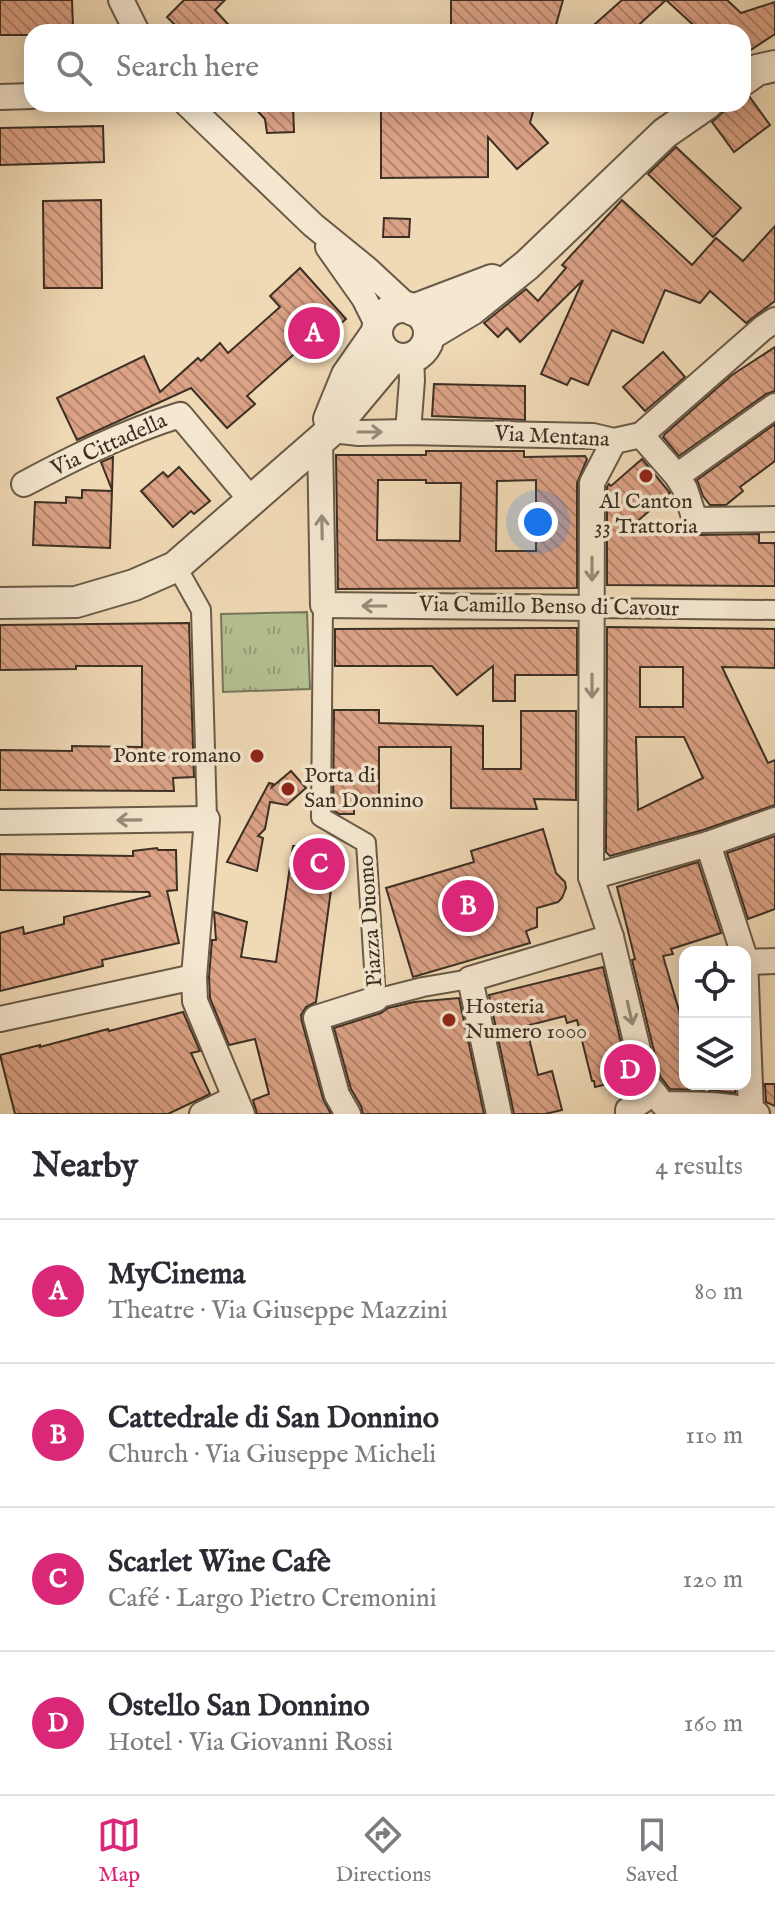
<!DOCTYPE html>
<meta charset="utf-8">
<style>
body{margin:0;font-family:"IM FELL English",serif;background:#f2f2f3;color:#2b2b33}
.controls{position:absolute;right:24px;bottom:24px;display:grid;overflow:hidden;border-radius:16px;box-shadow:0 4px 20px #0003}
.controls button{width:72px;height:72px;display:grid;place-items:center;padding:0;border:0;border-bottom:2px solid #e1e1e2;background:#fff;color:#2b2b33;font:40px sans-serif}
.you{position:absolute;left:538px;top:522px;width:28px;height:28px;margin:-20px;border:6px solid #fff;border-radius:50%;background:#1a73e8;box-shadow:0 0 0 12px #1a73e833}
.badge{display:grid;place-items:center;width:52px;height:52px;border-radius:50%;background:#db2777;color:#fff;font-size:26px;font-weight:700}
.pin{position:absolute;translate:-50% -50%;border:4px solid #fff;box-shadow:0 2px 8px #0006}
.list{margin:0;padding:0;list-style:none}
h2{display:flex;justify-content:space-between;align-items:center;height:104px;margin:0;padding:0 32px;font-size:34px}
h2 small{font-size:26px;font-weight:400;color:#7c7c81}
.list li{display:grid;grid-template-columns:52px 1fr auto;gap:24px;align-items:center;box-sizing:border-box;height:144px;padding:0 32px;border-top:2px solid #e1e1e2}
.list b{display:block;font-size:30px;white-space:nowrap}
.list p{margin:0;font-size:26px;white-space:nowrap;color:#7c7c81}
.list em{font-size:26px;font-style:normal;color:#7c7c81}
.icon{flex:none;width:44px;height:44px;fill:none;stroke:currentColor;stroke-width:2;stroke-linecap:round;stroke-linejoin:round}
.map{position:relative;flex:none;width:775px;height:1114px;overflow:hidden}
.search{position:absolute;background:#fff;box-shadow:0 4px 20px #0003;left:24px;right:24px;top:24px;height:88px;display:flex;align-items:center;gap:20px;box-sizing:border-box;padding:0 28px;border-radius:24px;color:#7c7c81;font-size:30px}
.sheet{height:680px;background:#fff}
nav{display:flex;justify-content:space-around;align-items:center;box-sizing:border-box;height:112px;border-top:2px solid #e1e1e2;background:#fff;font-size:22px;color:#7c7c81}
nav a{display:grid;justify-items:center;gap:4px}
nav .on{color:#db2777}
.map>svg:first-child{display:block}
</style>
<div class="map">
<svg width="775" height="1114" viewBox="0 0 775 1114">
<defs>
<pattern id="grass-tufts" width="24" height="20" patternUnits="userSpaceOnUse" patternTransform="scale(2)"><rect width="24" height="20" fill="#b5c192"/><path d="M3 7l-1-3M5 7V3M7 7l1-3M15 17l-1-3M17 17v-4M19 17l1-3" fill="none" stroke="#949d77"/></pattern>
<pattern id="building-back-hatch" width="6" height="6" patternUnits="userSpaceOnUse" patternTransform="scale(2)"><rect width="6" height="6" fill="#dca286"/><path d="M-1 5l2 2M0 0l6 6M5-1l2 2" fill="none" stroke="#b4846d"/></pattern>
</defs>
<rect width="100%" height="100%" fill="#f0dab6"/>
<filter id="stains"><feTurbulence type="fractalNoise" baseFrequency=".0025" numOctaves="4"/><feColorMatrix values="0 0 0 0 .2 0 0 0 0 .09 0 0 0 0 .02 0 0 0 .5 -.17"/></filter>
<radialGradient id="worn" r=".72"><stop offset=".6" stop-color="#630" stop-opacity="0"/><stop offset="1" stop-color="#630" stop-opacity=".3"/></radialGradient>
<!-- grass -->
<polygon fill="url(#grass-tufts)" stroke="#78785b" stroke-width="2" points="307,612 310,689 223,692 221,614"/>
<!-- building -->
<g fill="url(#building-back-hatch)" stroke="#3c3024" stroke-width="2" fill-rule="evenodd">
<polygon points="0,0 72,0 73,27 50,28 50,32 32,32 32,35 0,35"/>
<polygon points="184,0 225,0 215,10 235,32 182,32 167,17"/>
<polygon points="451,0 563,0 554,32 462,32 457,26 451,26"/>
<polygon points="622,0 727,0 741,13 775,2 775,34 743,55 743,32 701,32 666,0 631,32 586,32"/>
<polygon points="749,96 770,125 734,152 712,122 732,104 743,104 743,98"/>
<polygon points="251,104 293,104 294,132 267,133 265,119"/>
<polygon points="381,104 535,104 530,123 548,143 517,169 488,137 488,177 381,178"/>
<polygon points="103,126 104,162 0,165 0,128"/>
<polygon points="676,147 741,208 713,237 648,174"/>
<polygon points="101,200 102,288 44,288 43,201"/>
<polygon points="622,200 692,265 716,238 743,261 775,226 775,301 746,323 710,291 700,303 665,290 643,343 612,330 588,385 571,378 567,385 541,374 583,280 520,342 507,328 498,337 484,323 526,289 538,301 566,268 562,265"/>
<polygon points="384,218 410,219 409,237 383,237"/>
<polygon points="300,268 346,319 316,345 311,339 247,396 255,404 227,428 191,388 77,440 57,398 144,356 160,392 198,358 201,361 220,343 228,353 280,307 270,296"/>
<polygon points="775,347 775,391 766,394 679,456 663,437 665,434 732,375"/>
<polygon points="663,352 685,377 645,411 623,387"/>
<polygon points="434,384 525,386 525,420 432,416"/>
<polygon points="775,424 775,461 740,487 743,491 726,505 710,505 703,496 697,480"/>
<path d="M426,451H524V457L585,456L587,459L577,483V588L338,589L336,455H426ZM378,480H426V483H461L460,541L377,540ZM536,480V551H496L497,481Z"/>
<polygon points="113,457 112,490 101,462"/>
<polygon points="642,459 670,493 633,525 681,525 687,533 695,535 759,534 759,543 775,543 775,586 607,585 607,487 609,484 611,486"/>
<polygon points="179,467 210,501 194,514 191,511 173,527 141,491 163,472 168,477"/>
<polygon points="82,490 112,491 110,548 33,545 35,502 66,503 66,497 82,498"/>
<polygon points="189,623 194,777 173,778 174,791 0,790 0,750 72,751 72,746 142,747 142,666 76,666 76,669 0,670 0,625"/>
<path d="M607,627L775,629V668L722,667L768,763L775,760V805L703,830L610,856L606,852ZM640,667H683V707H640ZM636,737H684L703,778L638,810Z"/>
<polygon points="545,628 577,628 577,675 515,675 515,701 493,701 493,666 457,695 432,666 335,666 335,629"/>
<polygon points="334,710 379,710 379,723 483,726 483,769 521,769 521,711 576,711 576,800 534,799 537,809 451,808 451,747 379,747 379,807 354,807 354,814 339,814 333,810"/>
<polygon points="291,771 306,788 287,805 270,802 265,829 258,836 263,838 257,871 227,862 269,783 273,784 272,787"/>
<polygon points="543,829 556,873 565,882 566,888 562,898 558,902 537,908 537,927 526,931 530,943 413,977 386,888 474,862 471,851"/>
<polygon points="775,836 775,909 748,919 727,853"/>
<polygon points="293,846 327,847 334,867 316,1002 306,1007 301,1015 302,1022 323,1099 331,1114 257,1114 253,1100 269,1094 255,1039 229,1045 210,998 209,977 212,940 216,940 214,912 247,922 241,957 276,962"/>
<polygon points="157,848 158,850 176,850 177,890 167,891 179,943 102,960 103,966 0,991 0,933 23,927 24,934 64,924 64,917 150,896 149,892 0,890 0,854 133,856 133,851"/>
<polygon points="698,862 721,933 671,949 673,954 663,956 685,1031 685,1084 704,1084 704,1090 670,1089 660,1076 632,960 635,959 617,887"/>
<polygon points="603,967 631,1085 613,1089 611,1083 595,1087 594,1081 592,1081 577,1020 567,1023 565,1016 526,1026 538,1075 552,1071 562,1110 545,1114 514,1114 489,995"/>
<polygon points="459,998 484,1114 363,1114 361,1106 351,1089 334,1028 381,1013 388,1008 414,1002"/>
<polygon points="183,1012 200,1051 191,1053 210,1094 168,1114 15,1114 0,1055 40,1045 40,1047 108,1029 109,1031"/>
<polygon points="710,1084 735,1084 735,1093 709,1090"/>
<polygon points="765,1084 775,1084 775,1106 766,1102"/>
</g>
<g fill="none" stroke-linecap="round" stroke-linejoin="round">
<defs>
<g id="pedestrian">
<polyline points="175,567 183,578 201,610 207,819"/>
<polyline points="323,605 321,817 366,843 376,999 423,987 470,979"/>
<polyline points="592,608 775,610"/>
</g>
<g id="minor">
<polyline points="121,0 137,32"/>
<polyline points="0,97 32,96"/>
<polyline points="187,104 313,225 367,269 409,308"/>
<polyline points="328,247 364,298 378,326"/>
<polyline points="332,430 359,433 408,432 593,436 614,441 641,435 763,328 775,320"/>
<polyline points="408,432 412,380 411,358"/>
<polyline points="641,435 677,476 685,489 695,520 775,519"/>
<polyline points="320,439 323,605 592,608"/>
<path d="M614,441L592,483L591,877L611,937L646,1083L663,1104C687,1105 736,1103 757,1114"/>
<polyline points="677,476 775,406"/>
<path d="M24,484C75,457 125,432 180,415L252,501"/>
<polyline points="0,822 207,819 194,977 195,1001 242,1114"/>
<polyline points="708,844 743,952"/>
<polyline points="591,877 708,844 775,820"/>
<polyline points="745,959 751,1111"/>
<polyline points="746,962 775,961"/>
<polyline points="0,1019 194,977"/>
<polyline points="202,1114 235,1098"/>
<polyline points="348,1114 337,1095 316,1018 376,999"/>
<polyline points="499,1114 470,979 611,937"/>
<polyline points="628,1114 628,1110 654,1093"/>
</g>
<g id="tertiary">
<polyline points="743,80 757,70 775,66"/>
<circle cx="403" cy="333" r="26"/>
<polyline points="413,310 492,280"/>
<polyline points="429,335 471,310 527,265 665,133 707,104"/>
<polyline points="329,419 347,375 377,332"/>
<polyline points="0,603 76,602 134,585 175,567 332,430 393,357"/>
</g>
</defs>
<!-- pedestrian casing -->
<use href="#pedestrian" stroke="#695a48" stroke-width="22"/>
<!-- minor casing -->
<use href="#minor" stroke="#695a48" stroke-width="28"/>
<!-- tertiary casing -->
<use href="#tertiary" stroke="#695a48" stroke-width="34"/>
<!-- pedestrian -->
<use href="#pedestrian" stroke="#f5e7d0" stroke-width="18"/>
<!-- minor -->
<use href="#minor" stroke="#f5e7d0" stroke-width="24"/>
<!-- tertiary -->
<use href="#tertiary" stroke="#f5e7d0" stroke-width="30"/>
</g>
<!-- one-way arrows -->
<defs><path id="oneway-shaft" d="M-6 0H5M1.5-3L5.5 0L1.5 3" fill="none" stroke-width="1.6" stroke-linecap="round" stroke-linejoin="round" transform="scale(2)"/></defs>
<g stroke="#988c7a">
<use href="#oneway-shaft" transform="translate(370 432)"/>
<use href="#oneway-shaft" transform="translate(322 527) rotate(-91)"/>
<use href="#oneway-shaft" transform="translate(592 569) rotate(90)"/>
<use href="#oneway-shaft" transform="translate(374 606) rotate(-180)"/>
<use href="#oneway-shaft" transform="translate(592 686) rotate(90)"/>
<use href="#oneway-shaft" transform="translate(129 820) rotate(179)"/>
<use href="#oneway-shaft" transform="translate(630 1013) rotate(77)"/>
</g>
<!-- markers -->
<g fill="#8f2418" stroke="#f5e7d0" stroke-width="3">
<circle cx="646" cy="476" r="8"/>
<circle cx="257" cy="756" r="8"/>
<circle cx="288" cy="789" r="8"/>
<circle cx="449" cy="1020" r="8"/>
</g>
<g text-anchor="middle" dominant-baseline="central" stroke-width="7" stroke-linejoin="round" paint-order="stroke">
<!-- street labels -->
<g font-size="22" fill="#3c3024" stroke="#f5e7d0">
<text transform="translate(552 437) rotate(3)">Via Mentana</text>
<text transform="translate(109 445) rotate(-24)">Via Cittadella</text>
<text transform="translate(549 607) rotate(1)">Via Camillo Benso di Cavour</text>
<text transform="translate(371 921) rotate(-94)">Piazza Duomo</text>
</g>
<!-- poi labels -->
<g font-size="22" fill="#3c3024" stroke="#f5e7d0" text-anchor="start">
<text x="646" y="502" text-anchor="middle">Al Canton<tspan x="646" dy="25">33 Trattoria</tspan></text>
<text x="241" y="756" text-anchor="end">Ponte romano</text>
<text x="304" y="776">Porta di<tspan x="304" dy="25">San Donnino</tspan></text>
<text x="465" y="1007">Hosteria<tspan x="465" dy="25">Numero 1000</tspan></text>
</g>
</g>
<rect width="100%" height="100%" filter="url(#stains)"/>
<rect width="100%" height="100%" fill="url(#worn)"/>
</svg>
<div class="controls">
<button><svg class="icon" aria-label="locate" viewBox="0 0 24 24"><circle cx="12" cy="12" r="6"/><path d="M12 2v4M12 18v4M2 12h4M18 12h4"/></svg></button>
<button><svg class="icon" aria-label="layers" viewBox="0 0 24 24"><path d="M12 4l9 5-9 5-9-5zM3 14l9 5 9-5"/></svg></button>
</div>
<div class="you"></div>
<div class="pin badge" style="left:314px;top:333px">A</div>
<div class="pin badge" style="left:468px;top:906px">B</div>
<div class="pin badge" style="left:319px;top:864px">C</div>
<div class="pin badge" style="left:630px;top:1070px">D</div>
<div class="search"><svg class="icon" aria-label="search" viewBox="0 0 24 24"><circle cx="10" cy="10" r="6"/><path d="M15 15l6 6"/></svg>Search here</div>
</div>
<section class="sheet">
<h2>Nearby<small>4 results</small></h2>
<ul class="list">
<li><span class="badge">A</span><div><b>MyCinema</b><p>Theatre · Via Giuseppe Mazzini</p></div><em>80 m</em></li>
<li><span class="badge">B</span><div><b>Cattedrale di San Donnino</b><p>Church · Via Giuseppe Micheli</p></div><em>110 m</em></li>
<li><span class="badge">C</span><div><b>Scarlet Wine Cafè</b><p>Café · Largo Pietro Cremonini</p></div><em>120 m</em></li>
<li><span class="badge">D</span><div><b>Ostello San Donnino</b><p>Hotel · Via Giovanni Rossi</p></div><em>160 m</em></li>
</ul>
</section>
<nav>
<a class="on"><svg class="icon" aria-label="map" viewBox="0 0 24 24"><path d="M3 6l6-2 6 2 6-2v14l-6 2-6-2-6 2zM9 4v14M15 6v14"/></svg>Map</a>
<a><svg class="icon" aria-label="directions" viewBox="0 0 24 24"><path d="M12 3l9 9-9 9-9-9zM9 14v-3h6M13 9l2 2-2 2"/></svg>Directions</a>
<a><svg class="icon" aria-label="saved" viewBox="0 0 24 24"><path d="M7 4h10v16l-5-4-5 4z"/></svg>Saved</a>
</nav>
